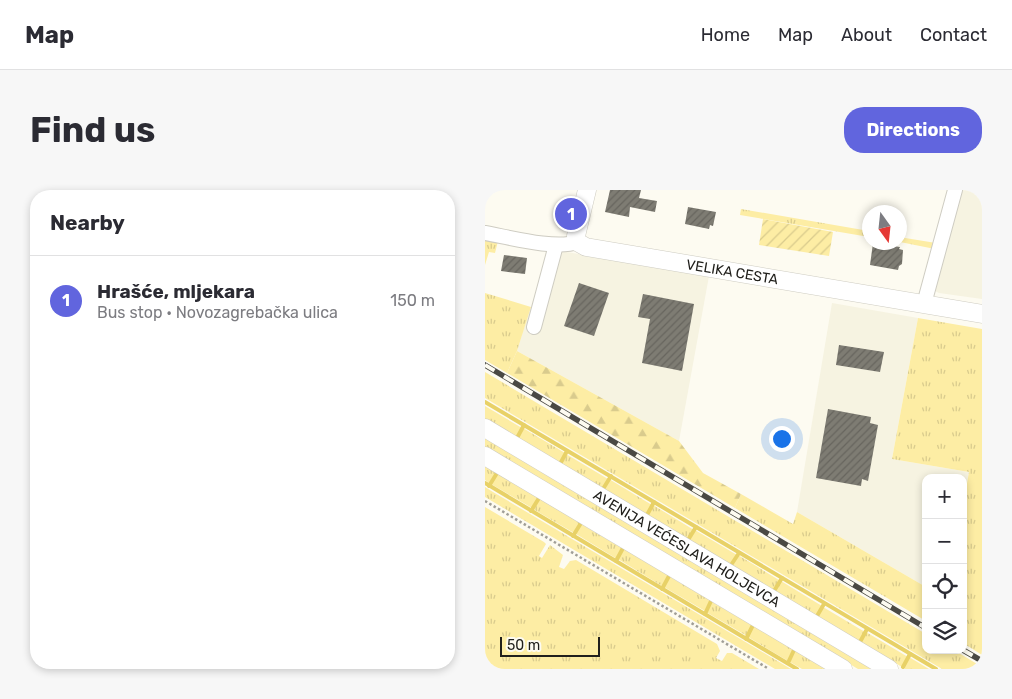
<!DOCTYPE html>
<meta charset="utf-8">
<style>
body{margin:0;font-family:Rubik,sans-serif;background:#f7f7f7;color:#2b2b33}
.controls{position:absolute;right:15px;bottom:15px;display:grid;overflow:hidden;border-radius:10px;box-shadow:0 2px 8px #0003}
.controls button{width:45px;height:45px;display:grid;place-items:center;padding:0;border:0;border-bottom:1px solid #e1e1e2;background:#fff;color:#2b2b33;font:25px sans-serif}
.compass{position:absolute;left:377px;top:15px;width:45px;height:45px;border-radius:50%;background:#fff;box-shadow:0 2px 8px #0003;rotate:165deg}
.scale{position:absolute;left:15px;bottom:12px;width:100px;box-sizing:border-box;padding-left:5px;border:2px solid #21201c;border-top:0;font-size:14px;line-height:18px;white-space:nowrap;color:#21201c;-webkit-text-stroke:4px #fdfbf1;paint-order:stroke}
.you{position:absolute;left:296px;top:248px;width:18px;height:18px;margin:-12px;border:4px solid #fff;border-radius:50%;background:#1a73e8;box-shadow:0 0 0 8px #1a73e833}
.badge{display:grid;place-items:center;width:32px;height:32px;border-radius:50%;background:#6165de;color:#fff;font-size:16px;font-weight:700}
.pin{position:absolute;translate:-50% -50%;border:2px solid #fff;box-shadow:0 1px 5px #0006}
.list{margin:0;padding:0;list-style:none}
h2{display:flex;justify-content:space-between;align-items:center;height:65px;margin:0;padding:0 20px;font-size:21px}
h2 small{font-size:16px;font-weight:400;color:#7c7c81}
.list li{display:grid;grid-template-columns:32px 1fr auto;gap:15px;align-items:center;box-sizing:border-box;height:90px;padding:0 20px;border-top:1px solid #e1e1e2}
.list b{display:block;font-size:19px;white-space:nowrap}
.list p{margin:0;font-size:16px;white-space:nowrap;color:#7c7c81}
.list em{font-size:16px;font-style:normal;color:#7c7c81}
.icon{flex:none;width:28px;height:28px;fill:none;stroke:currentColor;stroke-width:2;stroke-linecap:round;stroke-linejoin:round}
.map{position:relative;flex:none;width:497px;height:479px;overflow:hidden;border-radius:20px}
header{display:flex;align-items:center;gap:30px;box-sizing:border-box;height:70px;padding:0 25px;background:#fff;border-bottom:1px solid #e1e1e2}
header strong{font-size:24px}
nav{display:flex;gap:28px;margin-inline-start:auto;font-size:18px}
.intro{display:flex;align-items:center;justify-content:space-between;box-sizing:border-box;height:120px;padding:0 30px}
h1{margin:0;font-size:35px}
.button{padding:12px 22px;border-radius:20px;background:#6165de;color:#fff;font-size:18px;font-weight:700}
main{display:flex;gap:30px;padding:0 30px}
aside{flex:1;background:#fff;border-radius:20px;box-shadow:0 2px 8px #0003}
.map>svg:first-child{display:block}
</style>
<header>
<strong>Map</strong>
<nav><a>Home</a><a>Map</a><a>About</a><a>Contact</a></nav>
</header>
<div class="intro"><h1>Find us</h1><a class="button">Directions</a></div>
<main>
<aside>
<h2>Nearby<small></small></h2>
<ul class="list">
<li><span class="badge">1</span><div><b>Hrašće, mljekara</b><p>Bus stop · Novozagrebačka ulica</p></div><em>150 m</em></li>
</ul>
</aside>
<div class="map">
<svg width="497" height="479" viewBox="0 0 497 479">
<defs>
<pattern id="grass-tufts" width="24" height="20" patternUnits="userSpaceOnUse" patternTransform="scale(1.25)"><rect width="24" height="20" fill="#fdeda4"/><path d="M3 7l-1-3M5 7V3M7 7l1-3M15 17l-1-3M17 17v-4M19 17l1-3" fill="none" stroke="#d9cb8d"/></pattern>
<pattern id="forest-firs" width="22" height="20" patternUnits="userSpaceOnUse" patternTransform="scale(1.25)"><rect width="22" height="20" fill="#fdeda4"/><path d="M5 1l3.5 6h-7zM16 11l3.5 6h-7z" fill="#d9cb8d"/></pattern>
<pattern id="garden-furrows" width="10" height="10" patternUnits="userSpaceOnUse" patternTransform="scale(1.25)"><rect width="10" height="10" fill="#fdeda4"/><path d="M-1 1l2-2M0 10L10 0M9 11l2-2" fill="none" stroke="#d9cb8d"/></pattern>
<pattern id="building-hatch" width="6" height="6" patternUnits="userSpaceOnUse" patternTransform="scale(1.25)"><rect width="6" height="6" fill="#7e7c73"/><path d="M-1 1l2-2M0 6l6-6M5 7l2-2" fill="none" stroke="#67655e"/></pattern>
</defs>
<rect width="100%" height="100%" fill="#fdfbf1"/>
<!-- built -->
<g fill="#f6f3e1">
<polygon points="474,0 497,0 497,109 454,103 450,101 448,98"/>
<polygon points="64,59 224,86 194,251 32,161"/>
<polygon points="347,113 433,128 407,269 484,282 478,315 478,288 441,288 441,397 312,322"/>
</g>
<!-- grass -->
<g fill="url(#grass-tufts)">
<polygon points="256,19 384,41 384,47 255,25"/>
<polygon points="414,47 451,53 450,59 415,52"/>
<polygon points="0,49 13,51 10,63 4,62 0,75"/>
<polygon points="0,103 46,117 32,161 22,183 0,170"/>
<polygon points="433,128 497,139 497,465 478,453 478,315 484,282 407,269"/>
<polygon points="0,182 441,444 441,460 469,460 497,477 497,479 457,479 0,208"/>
<polygon points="0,216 37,238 31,248 0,230"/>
<polygon points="38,238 80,263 74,273 33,248"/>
<polygon points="0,248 388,479 373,479 0,257"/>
<polygon points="81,264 123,289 117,299 76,274"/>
<polygon points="0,276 11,282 4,293 0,290"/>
<polygon points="11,284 14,284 53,308 47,318 6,294"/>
<polygon points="124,289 167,315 161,325 119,299"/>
<polygon points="0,297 8,302 306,479 290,479 0,307"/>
<polygon points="256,304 308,334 312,322 441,397 441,431 250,318"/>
<polygon points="55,309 95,332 89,343 48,319"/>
<polygon points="168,315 209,340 203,350 163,325"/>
<polygon points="0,317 59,352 61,354 54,366 57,368 65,355 78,365 74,377 79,379 85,371 91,370 232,454 235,461 231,468 237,471 242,463 247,463 274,479 0,479"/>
<polygon points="96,334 137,358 132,369 91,344"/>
<polygon points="210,340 252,365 245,375 205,350"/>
<polygon points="139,359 183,385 177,396 133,369"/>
<polygon points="253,365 294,390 288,401 247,376"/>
<polygon points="185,387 225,410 220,421 179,397"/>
<polygon points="296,391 337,416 331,426 290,401"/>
<polygon points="227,412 267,435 262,446 221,422"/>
<polygon points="338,417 380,442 374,451 333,426"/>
<polygon points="269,436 308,459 303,471 263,447"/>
<polygon points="381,442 423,467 417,477 376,452"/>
<polygon points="310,461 314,462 342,479 317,479 305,472"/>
<polygon points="424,467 444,479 420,479 419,477"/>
</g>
<!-- forest -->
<polygon fill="url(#forest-firs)" points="32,161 194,251 218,283 256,304 250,318 22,183"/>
<!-- garden -->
<polygon fill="url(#garden-furrows)" points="278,29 348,42 344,66 274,55"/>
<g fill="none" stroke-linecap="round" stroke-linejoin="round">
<!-- stream -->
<g stroke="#e8d167" stroke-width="4">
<polyline points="0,212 451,479"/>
<polyline points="32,248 39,235"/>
<polyline points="75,274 82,261"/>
<polyline points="0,293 312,479"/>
<polyline points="4,296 12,283"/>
<polyline points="118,299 126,286"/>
<polyline points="46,321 54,308"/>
<polyline points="162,325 169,312"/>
<polyline points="88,346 96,333"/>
<polyline points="203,350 211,337"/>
<polyline points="131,371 138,358"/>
<polyline points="246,375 254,363"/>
<polyline points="177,399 184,386"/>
<polyline points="289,401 297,388"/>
<polyline points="220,424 226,411"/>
<polyline points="332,426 339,414"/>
<polyline points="261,449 268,435"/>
<polyline points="375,452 382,439"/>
<polyline points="303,473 309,460"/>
<polyline points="418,477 425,464"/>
</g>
</g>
<!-- building -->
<g fill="url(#building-hatch)">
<polygon points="125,0 156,0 154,8 172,11 170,22 145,17 144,27 120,22"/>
<polygon points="203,17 231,22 228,36 225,35 224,39 200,34"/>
<polygon points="388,53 415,57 414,59 418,60 417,74 414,76 413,80 385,75"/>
<polygon points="19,65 42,68 40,84 16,81"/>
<polygon points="94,93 124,103 109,146 79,136"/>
<polygon points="158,104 209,114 197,181 157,173 165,129 153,127"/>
<polygon points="354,155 399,162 395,182 351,175"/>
<polygon points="343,219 386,227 385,233 393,235 383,291 377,289 376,296 331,288"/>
</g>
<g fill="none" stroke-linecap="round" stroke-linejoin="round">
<defs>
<g id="minor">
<path d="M0,43C23,47 71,60 92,52"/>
<polyline points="439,114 470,0"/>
<polyline points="49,137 71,55"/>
</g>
<g id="major">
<path id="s1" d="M102,0L91,46L92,52L101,57L497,124"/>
<path id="s2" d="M0,238L404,479"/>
<polyline points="0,266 358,479"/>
</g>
</defs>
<!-- minor casing -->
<use href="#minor" stroke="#ceccc2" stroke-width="16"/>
<!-- major casing -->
<use href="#major" stroke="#ceccc2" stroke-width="19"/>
<!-- path -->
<polyline stroke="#a09e97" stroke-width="2.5" stroke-dasharray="2.5 2.5" stroke-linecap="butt" points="0,311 284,479"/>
<!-- minor -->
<use href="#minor" stroke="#fff" stroke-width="14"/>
<!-- major -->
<use href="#major" stroke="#fff" stroke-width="18"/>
<defs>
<g id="rail">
<polyline points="0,175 441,438"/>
<polyline points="478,460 497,471"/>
</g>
</defs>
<!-- rail casing -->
<use href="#rail" stroke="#4a4944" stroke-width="5.5"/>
<!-- rail -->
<use href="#rail" stroke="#fdfbf1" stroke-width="4" stroke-dasharray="11" stroke-linecap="butt"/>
</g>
<g text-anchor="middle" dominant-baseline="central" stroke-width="5" stroke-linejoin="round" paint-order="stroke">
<!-- street labels -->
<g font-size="14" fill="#21201c" stroke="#fdfbf1">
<text stroke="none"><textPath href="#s1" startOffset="212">VELIKA CESTA</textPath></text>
<text stroke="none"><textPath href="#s2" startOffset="235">AVENIJA VEĆESLAVA HOLJEVCA</textPath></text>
</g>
</g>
</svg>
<div class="controls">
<button>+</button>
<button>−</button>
<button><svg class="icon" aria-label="locate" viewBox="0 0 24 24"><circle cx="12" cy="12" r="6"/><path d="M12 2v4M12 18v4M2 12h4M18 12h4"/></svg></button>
<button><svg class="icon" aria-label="layers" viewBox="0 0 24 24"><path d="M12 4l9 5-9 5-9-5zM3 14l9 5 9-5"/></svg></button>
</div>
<svg class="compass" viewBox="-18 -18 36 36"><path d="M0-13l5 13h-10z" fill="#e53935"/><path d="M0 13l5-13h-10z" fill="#7c7c81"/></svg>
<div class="scale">50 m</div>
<div class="you"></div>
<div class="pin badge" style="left:86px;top:24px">1</div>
</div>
</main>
